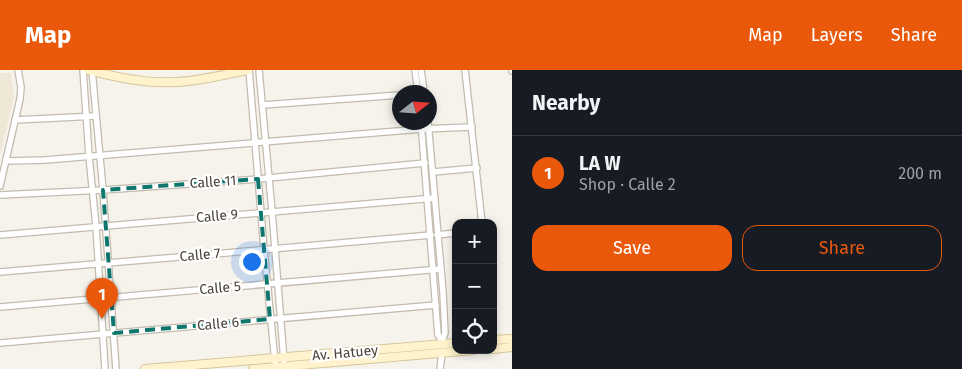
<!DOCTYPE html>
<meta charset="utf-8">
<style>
body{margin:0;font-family:"Fira Sans",sans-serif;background:#242831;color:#f1f3f6}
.controls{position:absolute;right:15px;bottom:15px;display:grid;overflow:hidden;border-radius:10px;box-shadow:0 2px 8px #0003}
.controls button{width:45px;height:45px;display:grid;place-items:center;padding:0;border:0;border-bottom:1px solid #363941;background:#171b24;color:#f1f3f6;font:25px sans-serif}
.compass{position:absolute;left:392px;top:15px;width:45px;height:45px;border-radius:50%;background:#171b24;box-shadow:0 2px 8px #0003;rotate:73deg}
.you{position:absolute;left:251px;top:191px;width:18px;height:18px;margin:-12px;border:4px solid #fff;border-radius:50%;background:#1a73e8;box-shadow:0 0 0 8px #1a73e833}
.badge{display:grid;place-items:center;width:32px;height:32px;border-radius:50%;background:#ea580c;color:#fff;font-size:16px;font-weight:700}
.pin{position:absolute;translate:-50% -41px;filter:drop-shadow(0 1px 2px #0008)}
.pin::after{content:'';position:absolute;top:26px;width:18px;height:15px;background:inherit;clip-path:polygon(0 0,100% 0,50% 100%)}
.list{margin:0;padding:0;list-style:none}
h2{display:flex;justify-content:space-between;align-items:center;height:65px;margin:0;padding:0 20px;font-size:21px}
h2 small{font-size:16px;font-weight:400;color:#9ea1a6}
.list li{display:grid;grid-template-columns:32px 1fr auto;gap:15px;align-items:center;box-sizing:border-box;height:75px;padding:0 20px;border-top:1px solid #363941}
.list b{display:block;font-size:19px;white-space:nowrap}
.list p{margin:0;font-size:16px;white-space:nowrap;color:#9ea1a6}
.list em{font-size:16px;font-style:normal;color:#9ea1a6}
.actions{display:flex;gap:10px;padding:15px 20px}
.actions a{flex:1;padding:11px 0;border:1px solid #ea580c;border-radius:15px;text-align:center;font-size:18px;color:#ea580c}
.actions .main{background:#ea580c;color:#fff}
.icon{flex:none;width:28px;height:28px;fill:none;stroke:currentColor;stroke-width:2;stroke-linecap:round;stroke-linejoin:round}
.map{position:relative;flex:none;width:512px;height:299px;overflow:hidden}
header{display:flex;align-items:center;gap:30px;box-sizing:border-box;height:70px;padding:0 25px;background:#ea580c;color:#fff}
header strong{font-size:24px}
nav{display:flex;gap:28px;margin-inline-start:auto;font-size:18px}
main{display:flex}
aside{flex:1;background:#171b24}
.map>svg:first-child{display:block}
</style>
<header>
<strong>Map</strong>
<nav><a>Map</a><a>Layers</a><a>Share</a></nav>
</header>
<main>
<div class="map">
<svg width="512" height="299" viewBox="0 0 512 299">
<rect width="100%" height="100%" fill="#f6f3ec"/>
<!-- education -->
<polygon fill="#efe8d6" points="0,3 11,3 14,27 0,85"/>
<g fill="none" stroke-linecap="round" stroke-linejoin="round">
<defs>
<g id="street">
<polyline points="83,0 89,86 96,156 105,299"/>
<polyline points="92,0 103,120 116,299"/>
<polyline points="249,0 264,179 275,292"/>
<polyline points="259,0 272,141 284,291"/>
<polyline points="415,0 418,22"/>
<polyline points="421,0 424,22"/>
<polyline points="465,0 482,153"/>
<polyline points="512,0 512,1"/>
<polyline points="263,35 400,25"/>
<polyline points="15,50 96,46"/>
<polyline points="421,52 438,265 442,271"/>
<polyline points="428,52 443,222 445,263 442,271 442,274"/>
<polyline points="6,91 45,90 422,59 472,57"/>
<polyline points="433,102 477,98"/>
<polyline points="0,116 20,29 21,17 18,0"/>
<polyline points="0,125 103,120 258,109 425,93"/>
<polyline points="0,165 435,128"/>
<polyline points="437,165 456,163"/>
<path d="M0,202C144,191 287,177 431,165"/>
<polyline points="0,237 441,199"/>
<polyline points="0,273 436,235"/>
<polyline points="440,299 442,283"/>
</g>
<g id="secondary">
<path d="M88,0C114,7 149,14 176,12C200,11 225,4 248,0"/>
<polyline points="493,270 512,269"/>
<polyline points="493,279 512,277"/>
<polyline points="145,299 456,273"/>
<polyline points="253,299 474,280"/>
</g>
</defs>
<!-- street casing -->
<use href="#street" stroke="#c2bbae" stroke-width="8"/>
<!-- secondary casing -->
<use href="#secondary" stroke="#d6c79b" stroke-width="10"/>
<!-- street -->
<use href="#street" stroke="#fff" stroke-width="5.5"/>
<!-- secondary -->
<use href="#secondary" stroke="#fff3cd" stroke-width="8"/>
</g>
<!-- marked area -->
<path fill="none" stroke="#0f766e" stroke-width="4" stroke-dasharray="10 6" stroke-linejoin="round" d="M258,109L270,249L114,263L103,120Z"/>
<g text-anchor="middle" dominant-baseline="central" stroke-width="4.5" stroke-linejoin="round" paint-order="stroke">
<!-- street labels -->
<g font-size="14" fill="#4b4439" stroke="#fff">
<text transform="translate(213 112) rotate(-4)">Calle 11</text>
<text transform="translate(217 146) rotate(-5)">Calle 9</text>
<text transform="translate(200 185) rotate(-5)">Calle 7</text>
<text transform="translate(220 218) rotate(-5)">Calle 5</text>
<text transform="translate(218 254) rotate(-5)">Calle 6</text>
<text transform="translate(345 283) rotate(-5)">Av. Hatuey</text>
</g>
</g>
</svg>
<div class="controls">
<button>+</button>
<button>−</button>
<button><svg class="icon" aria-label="locate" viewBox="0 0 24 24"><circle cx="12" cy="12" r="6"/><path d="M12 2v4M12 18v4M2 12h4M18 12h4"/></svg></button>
</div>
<svg class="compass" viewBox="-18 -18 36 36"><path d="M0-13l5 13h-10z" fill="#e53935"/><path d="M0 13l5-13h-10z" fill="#9ea1a6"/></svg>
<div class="you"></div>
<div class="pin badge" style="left:102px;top:249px">1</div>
</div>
<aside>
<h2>Nearby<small></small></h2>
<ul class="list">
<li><span class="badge">1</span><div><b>LA W</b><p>Shop · Calle 2</p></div><em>200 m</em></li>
</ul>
<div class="actions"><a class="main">Save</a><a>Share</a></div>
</aside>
</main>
